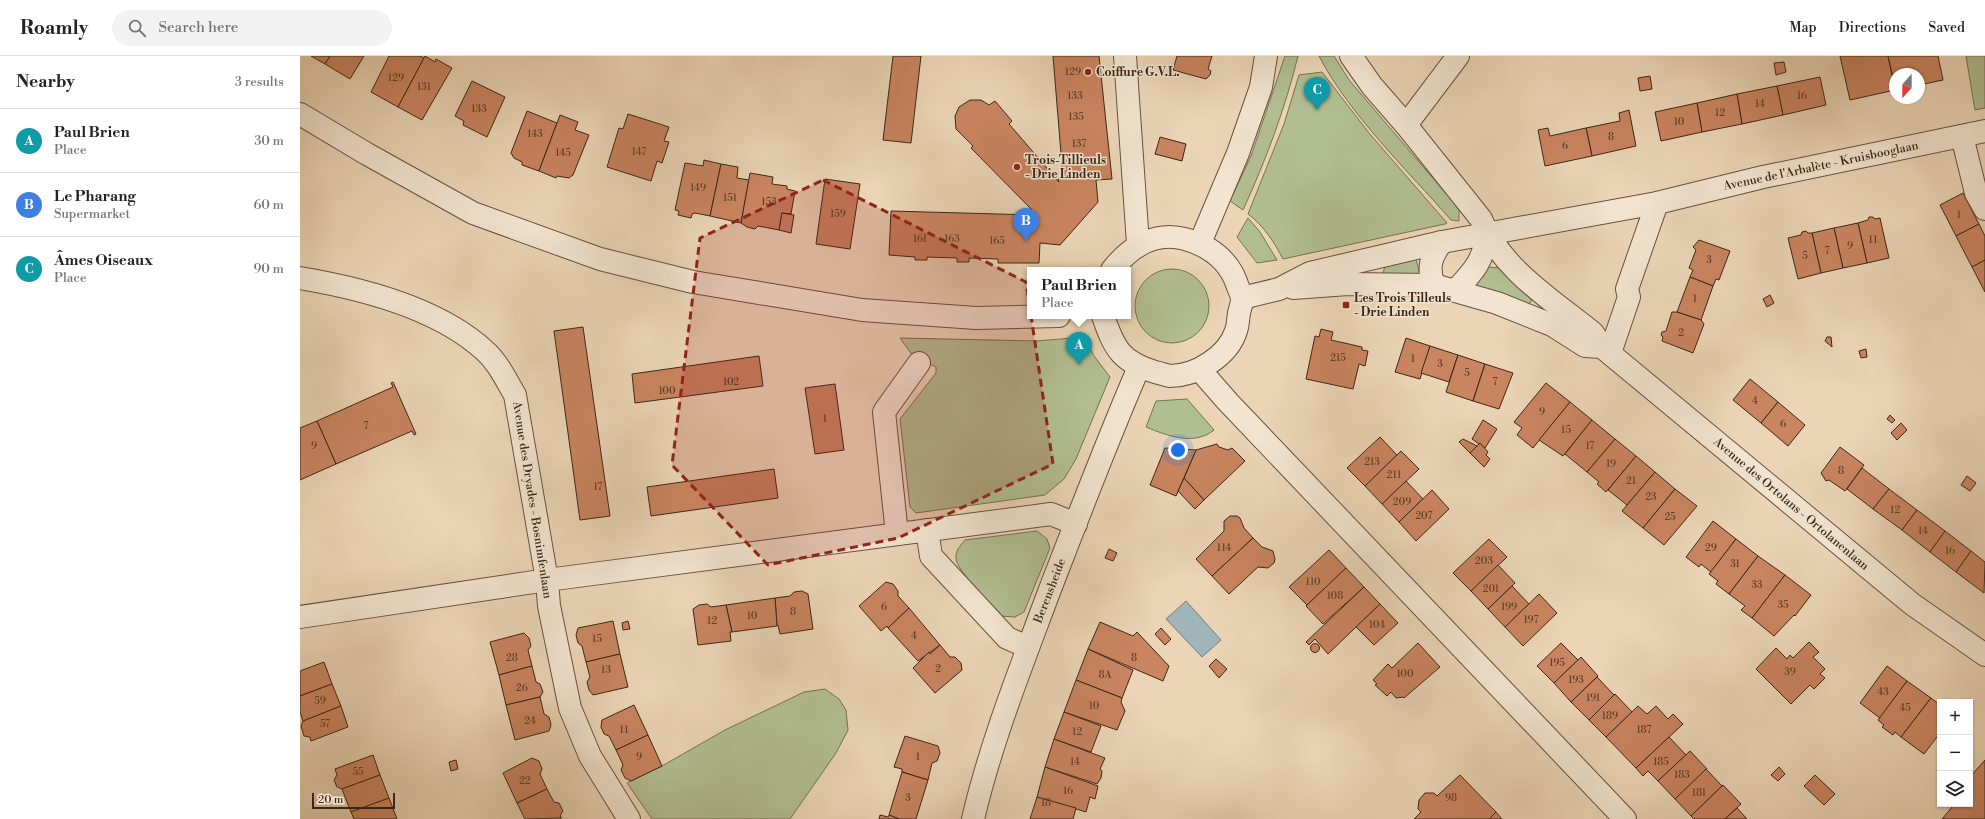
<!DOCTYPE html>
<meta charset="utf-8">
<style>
body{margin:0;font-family:"Libre Bodoni",serif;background:#f2f2f2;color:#222}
.controls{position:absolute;right:12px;bottom:12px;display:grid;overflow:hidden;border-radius:0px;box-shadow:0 1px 3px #0004}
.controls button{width:36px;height:36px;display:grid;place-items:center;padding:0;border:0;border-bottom:1px solid #e0e0e0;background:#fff;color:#222;font:20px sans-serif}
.compass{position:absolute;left:1589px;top:12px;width:36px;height:36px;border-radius:50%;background:#fff;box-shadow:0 1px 3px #0004;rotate:201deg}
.scale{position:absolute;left:12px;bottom:10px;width:83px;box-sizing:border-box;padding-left:4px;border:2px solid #3c2716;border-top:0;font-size:11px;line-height:14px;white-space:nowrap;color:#3c2716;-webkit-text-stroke:3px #f2e4d0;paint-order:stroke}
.you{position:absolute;left:878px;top:394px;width:14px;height:14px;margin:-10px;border:3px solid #fff;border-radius:50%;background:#1a73e8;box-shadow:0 0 0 6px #1a73e833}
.badge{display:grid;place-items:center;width:26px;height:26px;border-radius:50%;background:#7c3aed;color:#fff;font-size:13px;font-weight:700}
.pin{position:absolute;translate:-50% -33px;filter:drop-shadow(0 1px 2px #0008)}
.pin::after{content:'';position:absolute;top:21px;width:14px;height:12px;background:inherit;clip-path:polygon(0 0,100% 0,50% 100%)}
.popup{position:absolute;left:727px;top:211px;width:104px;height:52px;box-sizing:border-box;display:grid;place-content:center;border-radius:0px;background:#fff;filter:drop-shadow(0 1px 3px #0005);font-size:13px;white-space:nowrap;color:#767676}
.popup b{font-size:15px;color:#222}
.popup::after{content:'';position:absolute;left:50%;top:100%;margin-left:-8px;border:8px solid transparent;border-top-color:#fff}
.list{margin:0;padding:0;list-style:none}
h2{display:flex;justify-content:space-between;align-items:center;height:52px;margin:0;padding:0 16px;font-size:17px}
h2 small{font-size:13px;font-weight:400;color:#767676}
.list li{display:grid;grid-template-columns:26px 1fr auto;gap:12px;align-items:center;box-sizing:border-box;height:64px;padding:0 16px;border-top:1px solid #e0e0e0}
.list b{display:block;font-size:15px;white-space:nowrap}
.list p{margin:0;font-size:13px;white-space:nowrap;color:#767676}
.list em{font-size:13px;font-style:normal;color:#767676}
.icon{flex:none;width:22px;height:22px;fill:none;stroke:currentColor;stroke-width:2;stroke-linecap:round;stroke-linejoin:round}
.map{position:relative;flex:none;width:1685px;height:763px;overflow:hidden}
header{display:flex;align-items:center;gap:24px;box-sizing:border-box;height:56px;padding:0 20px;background:#fff;border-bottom:1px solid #e0e0e0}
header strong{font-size:19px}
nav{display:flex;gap:22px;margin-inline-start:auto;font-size:14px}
.search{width:280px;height:36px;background:#f2f2f2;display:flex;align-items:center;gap:10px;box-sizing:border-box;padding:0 14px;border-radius:22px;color:#767676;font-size:15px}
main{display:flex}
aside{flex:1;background:#fff}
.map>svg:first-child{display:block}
</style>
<header>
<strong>Roamly</strong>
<div class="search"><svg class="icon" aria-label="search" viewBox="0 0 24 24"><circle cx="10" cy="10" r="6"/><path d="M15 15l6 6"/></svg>Search here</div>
<nav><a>Map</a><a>Directions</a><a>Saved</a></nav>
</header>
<main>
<aside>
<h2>Nearby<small>3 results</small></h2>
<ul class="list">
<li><span class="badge" style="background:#0f9aa8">A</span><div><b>Paul Brien</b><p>Place</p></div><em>30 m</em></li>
<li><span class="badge" style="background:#3f7fe0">B</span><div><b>Le Pharang</b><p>Supermarket</p></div><em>60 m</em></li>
<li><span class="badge" style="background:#0f9aa8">C</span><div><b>Âmes Oiseaux</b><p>Place</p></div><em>90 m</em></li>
</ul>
</aside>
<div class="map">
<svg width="1685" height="763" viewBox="0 0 1685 763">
<rect width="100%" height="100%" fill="#ebd5b6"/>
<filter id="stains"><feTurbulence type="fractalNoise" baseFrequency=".005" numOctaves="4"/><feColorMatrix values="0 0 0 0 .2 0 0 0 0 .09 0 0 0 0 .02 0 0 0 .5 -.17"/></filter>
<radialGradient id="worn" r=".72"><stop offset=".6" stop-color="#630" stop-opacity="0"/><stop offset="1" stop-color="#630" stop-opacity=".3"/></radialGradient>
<!-- green -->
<g fill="#b1be92" stroke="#767254">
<path d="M985,0H998C985,53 966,104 943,154L930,145L951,100Z"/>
<path d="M1019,0H1034L1049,24L1155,148L1159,154V165L1151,164C1108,115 1049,58 1019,0Z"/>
<polygon points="1666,0 1685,0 1685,52 1675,54"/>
<path d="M1022,16L1069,77L1147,167L1145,168L983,203C974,186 964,170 948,158L984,68L999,19Z"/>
<polygon points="948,162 960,176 977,204 957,207 937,181"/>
<polygon points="1116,203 1120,219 1086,219 1083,217 1085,210"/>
<polygon points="1189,211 1200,212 1231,243 1231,246 1227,249 1169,230"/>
<circle cx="872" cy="250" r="37"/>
<polygon points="784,281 794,300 810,321 776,403 764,423 745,439 616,457 610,451 600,363 636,317 636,311 613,300 600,282 737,285"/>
<path d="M887,343L914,374C894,390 868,380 846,371L856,345Z"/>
<path d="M737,475L747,483L750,492L724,556L715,561L700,560C692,550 656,513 656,503C655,495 660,490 665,484Z"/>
<polygon points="525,633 539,643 546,654 548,674 536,697 490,763 352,763 327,727 362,710 425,674 504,636"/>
</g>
<!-- water -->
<polygon fill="#9fb5ba" stroke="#777c78" points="886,545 921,584 902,601 866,563"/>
<!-- building -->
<g fill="#c98460" stroke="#3c2716">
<polygon points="11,0 30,0 25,8"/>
<polygon points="30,0 64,0 50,23 25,8"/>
<polygon points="89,0 120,0 124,2 98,51 71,36"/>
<polygon points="125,0 135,6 136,3 152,12 122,64 98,51"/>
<polygon points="593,0 621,0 611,87 583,84"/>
<polygon points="753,0 799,0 812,123 796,124 798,146 760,189 740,187 739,207 698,207 698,203 669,202 669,206 657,206 657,202 627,201 627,204 615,204 615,201 589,199 591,155 734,159 734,156 671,92 673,90 656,73 655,60 659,51 670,44 681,44 689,49 695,45 712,65 709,68 759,126 758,123 763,122"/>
<polygon points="877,0 912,0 908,13 911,15 910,19 906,23 873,14"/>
<polygon points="1540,0 1588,0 1595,34 1550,44"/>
<polygon points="1588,0 1638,0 1643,24 1619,29 1619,18 1595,18 1595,30"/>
<polygon points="1484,6 1486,16 1476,19 1474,7"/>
<polygon points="1350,20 1352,33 1340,35 1338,22"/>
<polygon points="1520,21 1526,49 1483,59 1477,30"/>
<polygon points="172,25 205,41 187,81 163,69 164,65 155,60"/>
<polygon points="1477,30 1483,59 1442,68 1437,38"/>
<polygon points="1437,38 1442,68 1402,76 1397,47"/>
<polygon points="1397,47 1402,76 1361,85 1355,56"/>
<polygon points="1329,54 1336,90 1292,100 1286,72 1320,65 1319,57"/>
<polygon points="227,55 257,67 239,115 222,109 222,106 214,102 211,97"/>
<polygon points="328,58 369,71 364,85 369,86 362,107 357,105 351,125 307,111 319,72 323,73"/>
<polygon points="260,59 278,66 275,74 289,79 273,119 269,122 257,120 256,122 239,115"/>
<polygon points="1248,72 1250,80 1286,72 1292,100 1245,110 1238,74"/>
<polygon points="860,81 886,88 882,105 855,98"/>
<polygon points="404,104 421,108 410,160 395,157 392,158 391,162 378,159 379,155 375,154 385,107 403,110"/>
<polygon points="421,108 438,111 437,122 449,124 441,167 410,160"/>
<polygon points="450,117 473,121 472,128 487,130 487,133 495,135 491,158 482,157 479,174 458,170 455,173 447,171 441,167"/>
<polygon points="525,123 560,128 550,193 516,188"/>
<polygon points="1663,137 1679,168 1656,180 1640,149"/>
<polygon points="482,157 494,159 491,177 479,174"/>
<polygon points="1569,161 1573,161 1575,163 1580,162 1589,202 1567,207 1558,167 1568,164"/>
<polygon points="1558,167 1567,207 1543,212 1534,172"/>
<polygon points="1679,168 1685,180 1685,204 1672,211 1656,180"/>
<polygon points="1534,172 1543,212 1521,217 1512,177"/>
<polygon points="1506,175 1508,177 1512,177 1521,217 1498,223 1488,182 1501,179 1502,176"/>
<polygon points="1399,184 1430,195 1419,224 1416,223 1413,230 1390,221 1393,214 1389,212 1396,194 1393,191"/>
<polygon points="1685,204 1685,236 1672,211"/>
<polygon points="1390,221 1413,230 1401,264 1377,256"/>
<polygon points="1470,239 1474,247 1467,251 1463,243"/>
<polygon points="1372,256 1377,256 1401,264 1404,268 1393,297 1362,285 1363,281 1361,279 1362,276 1366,275"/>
<polygon points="283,271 310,460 280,464 254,275"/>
<polygon points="1021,273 1033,276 1031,284 1062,291 1062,294 1068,295 1065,310 1059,308 1053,333 1006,323 1015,280 1019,281"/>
<polygon points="1527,281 1531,281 1532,291 1525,285"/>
<polygon points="1106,282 1130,290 1120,323 1095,316"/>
<polygon points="1130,290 1158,299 1149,326 1121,317"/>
<polygon points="1566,293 1567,301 1561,302 1559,295"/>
<polygon points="1158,299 1185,308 1173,345 1146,336"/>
<polygon points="459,300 463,330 335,347 332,318"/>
<polygon points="1185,308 1213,317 1199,353 1173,345"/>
<polygon points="1450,323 1478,346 1461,367 1433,344"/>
<polygon points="93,326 116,378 114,379 112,375 36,408 17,365 93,331 91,327"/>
<polygon points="1246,327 1270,346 1233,392 1217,379 1222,372 1214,366"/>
<polygon points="535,328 544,394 515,398 505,332"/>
<polygon points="1270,346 1292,364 1263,400 1239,384"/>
<polygon points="1478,346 1505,369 1488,390 1461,367"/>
<polygon points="1590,359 1595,364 1592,367 1587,363"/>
<polygon points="1183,364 1197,373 1185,392 1172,383"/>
<polygon points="1292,364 1315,383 1287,416 1265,398"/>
<polygon points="17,365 36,408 0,424 0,372"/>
<polygon points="1601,367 1607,374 1597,384 1591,377"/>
<polygon points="1080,381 1097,399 1065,430 1047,412"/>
<polygon points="1163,383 1177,390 1170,397 1159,386"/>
<polygon points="1315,383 1336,400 1306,436 1297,428 1299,426 1287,416"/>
<polygon points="1180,387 1188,396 1186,399 1190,403 1184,411 1170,397"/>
<polygon points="917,388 919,391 928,394 932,392 945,405 904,444 884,422 896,394"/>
<polygon points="1540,391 1564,409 1545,435 1529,424 1526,425 1521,417"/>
<polygon points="865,392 896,394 876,440 850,429"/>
<polygon points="1101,395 1119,413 1082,448 1065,430"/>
<polygon points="1336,400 1355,416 1327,449 1308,434"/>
<polygon points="1562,412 1589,433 1573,453 1547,433"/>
<polygon points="474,413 478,442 351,460 347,431"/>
<polygon points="1355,416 1375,433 1343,472 1322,455"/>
<polygon points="1667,420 1676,427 1670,435 1661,429"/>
<polygon points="884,422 904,444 895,453 878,435"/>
<polygon points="1106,425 1123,443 1099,466 1082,448"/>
<polygon points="1375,433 1397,450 1364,489 1343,472"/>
<polygon points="1589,433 1617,454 1602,474 1573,453"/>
<polygon points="1132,434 1149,453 1116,485 1099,466"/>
<polygon points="1617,454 1645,475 1630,496 1602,474"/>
<polygon points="930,460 937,460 940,462 944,472 953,482 912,520 896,503 924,475 924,465"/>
<polygon points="1413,465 1436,483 1411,516 1401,508 1399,511 1386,501"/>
<polygon points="1645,475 1671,495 1656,516 1630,496"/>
<polygon points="953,482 962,491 973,495 975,503 974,507 968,512 958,511 929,538 912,520"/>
<polygon points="1189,483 1207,501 1171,535 1153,517"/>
<polygon points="1436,483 1458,500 1429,538 1416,528 1418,525 1409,518"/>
<polygon points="809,493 817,497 813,505 805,502"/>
<polygon points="1029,494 1046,512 1007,549 989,531"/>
<polygon points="1671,495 1685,506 1684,537 1656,516"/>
<polygon points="1458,500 1485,519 1452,562 1441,554 1445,550 1429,538"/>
<polygon points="1198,509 1215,527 1188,553 1171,535"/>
<polygon points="1046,512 1064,531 1023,568 1006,550"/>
<polygon points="1485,519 1511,539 1495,560 1494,559 1474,580 1452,562"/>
<polygon points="586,526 593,528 598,535 598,540 609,552 588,572 587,570 581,575 559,550"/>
<polygon points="1212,530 1229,548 1205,571 1188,553"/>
<polygon points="1064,531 1080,548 1028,598 1015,583 1009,589 1006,586"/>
<polygon points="502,535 508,538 513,573 480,578 478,569 477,570 475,542 490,540 494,536"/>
<polygon points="1239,538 1257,557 1223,590 1205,571"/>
<polygon points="475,542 477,570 432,576 426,549"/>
<polygon points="407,548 411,551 426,549 432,576 430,576 431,585 398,589 393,553 399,549"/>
<polygon points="1080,548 1098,567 1074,589 1056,571"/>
<polygon points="609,552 640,589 618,605 588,572"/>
<polygon points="313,565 320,598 286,606 282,590 278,587 276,579 278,572"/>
<polygon points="328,565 330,573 323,574 322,567"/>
<polygon points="800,566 833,580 837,576 869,610 863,625 788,593"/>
<polygon points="861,572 871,583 865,589 855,578"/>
<polygon points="224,577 229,582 231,590 228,594 232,610 199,619 190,586"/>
<polygon points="1509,586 1519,596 1513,601 1525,613 1520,618 1525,622 1514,633 1510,629 1491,648 1456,613 1476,592 1487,603 1490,599 1493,602"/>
<polygon points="1118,587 1140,611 1104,642 1103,641 1096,642 1091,636 1087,640 1075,629 1077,628 1073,624 1088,608 1092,612"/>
<polygon points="1261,587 1278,604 1254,627 1237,610"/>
<circle cx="1015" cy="592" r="4.5"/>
<polygon points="640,589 650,601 655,601 661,607 662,614 635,637 613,612 629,596 630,598"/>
<polygon points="788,593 833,614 822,642 776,624"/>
<polygon points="320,598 328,631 293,639 289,634 287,626 290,621 286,606"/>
<polygon points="1281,601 1298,620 1271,646 1254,627"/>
<polygon points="916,603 927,613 919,622 909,610"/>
<polygon points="24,606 32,628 0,640 0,615"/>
<polygon points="232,610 236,626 240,628 243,636 240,641 206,649 199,619"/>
<polygon points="1587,610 1607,625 1580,662 1560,647"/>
<polygon points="1297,621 1314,639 1289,664 1271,646"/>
<polygon points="776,624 822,642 821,646 825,655 817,674 764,656"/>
<polygon points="1607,625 1631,642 1601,681 1595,676 1593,679 1582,671 1584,669 1578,664"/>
<polygon points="32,628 41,650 3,665 0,656 0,640"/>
<polygon points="1315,638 1332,656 1306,681 1289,664"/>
<polygon points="240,641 244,658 249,661 251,669 249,675 215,684 206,649"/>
<polygon points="1631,642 1640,649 1640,677 1624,698 1601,681"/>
<polygon points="334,649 348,679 316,694 309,680 304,678 301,671 302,664"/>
<polygon points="41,650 48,671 11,685 10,681 4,680 1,670 3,665"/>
<polygon points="1338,650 1347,658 1356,650 1368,663 1373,658 1383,668 1336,712 1306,681"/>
<polygon points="764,656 801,670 791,696 754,683"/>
<polygon points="348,679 362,710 331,725 325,722 321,714 323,709 316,694"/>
<polygon points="605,680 638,690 640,697 637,705 632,707 628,724 602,716 602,713 594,711"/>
<polygon points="1369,681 1386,699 1358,725 1348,715 1343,720 1336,712"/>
<polygon points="754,683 805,702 800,713 802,715 801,722 797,728 745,711"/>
<polygon points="1390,695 1407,713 1375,743 1358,725"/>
<polygon points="73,699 80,719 42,733 37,731 34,724 37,719 35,713"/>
<polygon points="232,702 239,705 242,713 240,718 247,733 217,747 203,717"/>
<polygon points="156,704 158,713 151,715 149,706"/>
<polygon points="1685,704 1685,763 1642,763 1653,750 1651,748 1670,748 1670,721"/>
<polygon points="745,711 798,730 795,743 790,741 786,756 737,741"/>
<polygon points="1479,711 1485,718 1478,725 1471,719"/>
<polygon points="1406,713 1422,730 1391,760 1375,743"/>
<polygon points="602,716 628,724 616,763 599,763 589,759"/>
<polygon points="80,719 89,742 51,756 42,733"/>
<polygon points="1160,719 1196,756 1189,763 1114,763 1121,756 1118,753 1119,744 1125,737 1134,737 1137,740"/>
<polygon points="1515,719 1535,738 1524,749 1504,730"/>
<polygon points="1423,729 1441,748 1425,763 1394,763 1391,760"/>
<polygon points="247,733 254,746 259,747 263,755 260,760 262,762 225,763 217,747"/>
<polygon points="737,741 776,752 773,763 730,763"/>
<polygon points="89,742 97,763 54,763 51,756"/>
<polygon points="1437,752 1447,763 1425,763"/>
<polygon points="1196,756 1202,763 1189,763"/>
<polygon points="580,759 588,761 589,759 599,763 579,763"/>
</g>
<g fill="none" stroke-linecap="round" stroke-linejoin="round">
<defs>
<g id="minor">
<polyline points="825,0 838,188"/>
<path d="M1051,0L1072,30L1106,69L1181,163C1201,213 1252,244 1293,277L1302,291L1612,548L1685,599"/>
<polyline points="0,58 67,98 173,157 300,203 393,226 562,254 676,262 759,260"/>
<polyline points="1106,69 1158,0"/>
<polyline points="1662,80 1676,137 1685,153"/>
<polyline points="900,187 938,97 961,31 966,0"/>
<path d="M0,222C60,232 138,252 184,294C198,306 206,324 215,339L247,524L249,550L270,652L290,700L329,763"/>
<path d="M1134,229C1127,212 1131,200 1142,186"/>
<polyline points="993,232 1048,228 1134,229 1197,247 1252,269 1285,290 1302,291"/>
<path d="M1156,234C1174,215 1183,205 1187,179"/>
<polyline points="942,242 979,233 1010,217 1142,186 1357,147 1463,121 1685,75"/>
<path d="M803,260C814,292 821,306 855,316C860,317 865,319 870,320C896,320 928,300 936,275C938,270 938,263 939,257C940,253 942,247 942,243C942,239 939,234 938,231C930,205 910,190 885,183C855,175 830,191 812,214"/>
<polyline points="1310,297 1329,241 1327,233 1357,147"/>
<polyline points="900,314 928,346 1325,763"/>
<polyline points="627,474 631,500 707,582 728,591"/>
<polyline points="597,478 584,356 619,307"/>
<polyline points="0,561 247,524 751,458 776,468"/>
<path d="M673,763C691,686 721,611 749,536C778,461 807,385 839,311"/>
</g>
</defs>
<!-- minor casing -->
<use href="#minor" stroke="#68523e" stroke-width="24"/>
<!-- minor -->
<use href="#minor" stroke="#f2e4d0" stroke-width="22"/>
</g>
<!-- marked area -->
<path fill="#8f2418" fill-opacity="0.2" stroke="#8f2418" stroke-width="3" stroke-dasharray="8 5" stroke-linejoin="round" d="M523,124L726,226L753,408L598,482L468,509L372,409L400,182Z"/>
<!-- markers -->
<g fill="#8f2418" stroke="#f2e4d0" stroke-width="1.5">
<circle cx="788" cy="16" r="4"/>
<circle cx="717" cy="111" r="4"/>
<rect x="1042" y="245" width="8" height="8" rx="2"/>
</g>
<g text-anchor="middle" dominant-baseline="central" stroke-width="3" stroke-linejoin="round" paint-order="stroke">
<!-- number labels -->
<g font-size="10" fill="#5f3e28">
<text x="773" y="16">129</text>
<text x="96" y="22">129</text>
<text x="124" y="31">131</text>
<text x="775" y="40">133</text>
<text x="1502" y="40">16</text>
<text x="1460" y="48">14</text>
<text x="179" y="53">133</text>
<text x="1420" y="57">12</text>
<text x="776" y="61">135</text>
<text x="1379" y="66">10</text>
<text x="235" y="78">143</text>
<text x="1311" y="81">8</text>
<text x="779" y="88">137</text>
<text x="1265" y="90">6</text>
<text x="339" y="96">147</text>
<text x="263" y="97">145</text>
<text x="398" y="132">149</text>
<text x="430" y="142">151</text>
<text x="469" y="146">153</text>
<text x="538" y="158">159</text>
<text x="1659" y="159">1</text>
<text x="620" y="183">161</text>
<text x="652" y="183">163</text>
<text x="1573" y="184">11</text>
<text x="697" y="185">165</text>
<text x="1550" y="190">9</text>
<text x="1527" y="195">7</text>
<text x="1505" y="200">5</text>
<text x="1409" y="204">3</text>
<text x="1395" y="243">1</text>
<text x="1381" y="277">2</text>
<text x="1038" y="302">215</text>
<text x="1113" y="303">1</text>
<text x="1140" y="308">3</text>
<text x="1167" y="317">5</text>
<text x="431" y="326">102</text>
<text x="1195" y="326">7</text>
<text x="367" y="335">100</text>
<text x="1455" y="345">4</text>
<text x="1242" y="356">9</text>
<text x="525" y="363">1</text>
<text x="1483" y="368">6</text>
<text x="66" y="370">7</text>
<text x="1266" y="374">15</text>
<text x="14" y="390">9</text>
<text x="1290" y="390">17</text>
<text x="1072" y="406">213</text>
<text x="1311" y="408">19</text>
<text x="1541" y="415">8</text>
<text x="1094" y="419">211</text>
<text x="1331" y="425">21</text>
<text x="298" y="431">17</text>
<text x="1351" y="441">23</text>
<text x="1102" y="446">209</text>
<text x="1595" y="454">12</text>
<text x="1124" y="460">207</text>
<text x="1370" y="461">25</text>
<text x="1623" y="475">14</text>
<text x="924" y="492">114</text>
<text x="1411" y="492">29</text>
<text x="1650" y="495">16</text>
<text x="1184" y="505">203</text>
<text x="1435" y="508">31</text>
<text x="1013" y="526">110</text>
<text x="1457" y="529">33</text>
<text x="1191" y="533">201</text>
<text x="1035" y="540">108</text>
<text x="1483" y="549">35</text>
<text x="584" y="551">6</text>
<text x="1209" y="551">199</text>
<text x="493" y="556">8</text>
<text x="452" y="560">10</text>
<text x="1231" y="564">197</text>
<text x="412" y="565">12</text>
<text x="1077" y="569">104</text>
<text x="614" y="580">4</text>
<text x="297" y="583">15</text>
<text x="212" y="602">28</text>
<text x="834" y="602">8</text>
<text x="1257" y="607">195</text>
<text x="638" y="613">2</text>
<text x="306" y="614">13</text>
<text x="1490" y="616">39</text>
<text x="1105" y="618">100</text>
<text x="805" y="619">8A</text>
<text x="1276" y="624">193</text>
<text x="222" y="632">26</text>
<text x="1583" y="636">43</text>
<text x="1293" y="642">191</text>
<text x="20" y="645">59</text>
<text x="794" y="650">10</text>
<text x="1605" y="652">45</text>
<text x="1310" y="660">189</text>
<text x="230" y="665">24</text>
<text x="25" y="668">57</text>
<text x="324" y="674">11</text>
<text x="1344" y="674">187</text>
<text x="777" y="676">12</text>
<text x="339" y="701">9</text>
<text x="618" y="701">1</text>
<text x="775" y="706">14</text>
<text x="1361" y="706">185</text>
<text x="58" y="716">55</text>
<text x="1382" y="719">183</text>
<text x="225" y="725">22</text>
<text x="768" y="735">16</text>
<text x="1399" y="737">181</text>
<text x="608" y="742">3</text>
<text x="1151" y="742">98</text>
<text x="746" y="747">18</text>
</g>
<!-- poi labels -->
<g font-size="12" font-weight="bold" fill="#3c2716" stroke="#f2e4d0" text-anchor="start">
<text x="796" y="16">Coiffure G.V.L.</text>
<text x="725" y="104">Trois-Tillieuls<tspan x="725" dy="14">- Drie Linden</tspan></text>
<text x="1054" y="242">Les Trois Tilleuls<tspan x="1054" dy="14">- Drie Linden</tspan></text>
</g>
<!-- street labels -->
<g font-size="12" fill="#3c2716" stroke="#f2e4d0">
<text transform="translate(1521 110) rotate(-12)">Avenue de l'Arbalète - Kruisbooglaan</text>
<text transform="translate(232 444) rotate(81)">Avenue des Dryades - Bosnimfenlaan</text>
<text transform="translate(1491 448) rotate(40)">Avenue des Ortolans - Ortolanenlaan</text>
<text transform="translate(750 535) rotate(-69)">Berensheide</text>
</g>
</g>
<rect width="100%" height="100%" filter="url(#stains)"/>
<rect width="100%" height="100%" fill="url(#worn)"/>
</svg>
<div class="controls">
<button>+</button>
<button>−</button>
<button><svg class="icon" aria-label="layers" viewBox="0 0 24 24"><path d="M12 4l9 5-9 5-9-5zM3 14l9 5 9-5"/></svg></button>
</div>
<svg class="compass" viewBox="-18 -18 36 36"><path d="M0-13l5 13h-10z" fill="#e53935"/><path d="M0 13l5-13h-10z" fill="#767676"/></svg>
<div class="scale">20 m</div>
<div class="you"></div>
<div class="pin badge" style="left:779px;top:309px;background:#0f9aa8">A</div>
<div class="popup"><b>Paul Brien</b>Place</div>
<div class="pin badge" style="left:726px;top:185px;background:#3f7fe0">B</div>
<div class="pin badge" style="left:1017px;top:54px;background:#0f9aa8">C</div>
</div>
</main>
